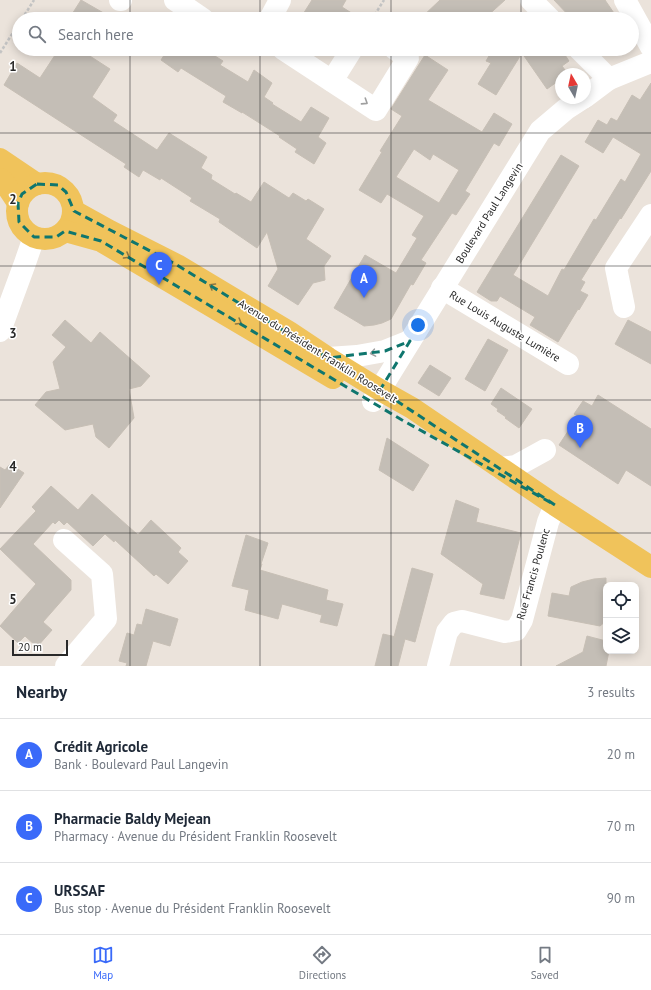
<!DOCTYPE html>
<meta charset="utf-8">
<style>
body{margin:0;font-family:"PT Sans",sans-serif;background:#f2f2f3;color:#1f2937}
.controls{position:absolute;right:12px;bottom:12px;display:grid;overflow:hidden;border-radius:8px;box-shadow:0 2px 10px #0003}
.controls button{width:36px;height:36px;display:grid;place-items:center;padding:0;border:0;border-bottom:1px solid #e0e1e3;background:#fff;color:#1f2937;font:20px sans-serif}
.compass{position:absolute;left:555px;top:68px;width:36px;height:36px;border-radius:50%;background:#fff;box-shadow:0 2px 10px #0003;rotate:351deg}
.scale{position:absolute;left:12px;bottom:10px;width:56px;box-sizing:border-box;padding-left:4px;border:2px solid #292929;border-top:0;font-size:11px;line-height:14px;white-space:nowrap;color:#292929;-webkit-text-stroke:3px #fff;paint-order:stroke}
.you{position:absolute;left:418px;top:325px;width:14px;height:14px;margin:-10px;border:3px solid #fff;border-radius:50%;background:#1a73e8;box-shadow:0 0 0 6px #1a73e833}
.badge{display:grid;place-items:center;width:26px;height:26px;border-radius:50%;background:#3a6af9;color:#fff;font-size:13px;font-weight:700}
.pin{position:absolute;translate:-50% -33px;filter:drop-shadow(0 1px 2px #0008)}
.pin::after{content:'';position:absolute;top:21px;width:14px;height:12px;background:inherit;clip-path:polygon(0 0,100% 0,50% 100%)}
.list{margin:0;padding:0;list-style:none}
h2{display:flex;justify-content:space-between;align-items:center;height:52px;margin:0;padding:0 16px;font-size:17px}
h2 small{font-size:13px;font-weight:400;color:#747a83}
.list li{display:grid;grid-template-columns:26px 1fr auto;gap:12px;align-items:center;box-sizing:border-box;height:72px;padding:0 16px;border-top:1px solid #e0e1e3}
.list b{display:block;font-size:15px;white-space:nowrap}
.list p{margin:0;font-size:13px;white-space:nowrap;color:#747a83}
.list em{font-size:13px;font-style:normal;color:#747a83}
.icon{flex:none;width:22px;height:22px;fill:none;stroke:currentColor;stroke-width:2;stroke-linecap:round;stroke-linejoin:round}
.map{position:relative;flex:none;width:651px;height:666px;overflow:hidden}
.search{position:absolute;background:#fff;box-shadow:0 2px 10px #0003;left:12px;right:12px;top:12px;height:44px;display:flex;align-items:center;gap:10px;box-sizing:border-box;padding:0 14px;border-radius:22px;color:#747a83;font-size:15px}
.sheet{height:268px;background:#fff}
nav{display:flex;justify-content:space-around;align-items:center;box-sizing:border-box;height:56px;border-top:1px solid #e0e1e3;background:#fff;font-size:11px;color:#747a83}
nav a{display:grid;justify-items:center;gap:2px}
nav .on{color:#3a6af9}
.map>svg:first-child{display:block}
</style>
<div class="map">
<svg width="651" height="666" viewBox="0 0 651 666">
<rect width="100%" height="100%" fill="#ebe3db"/>
<!-- building -->
<g fill="#c4beb6" stroke="#c7bfb5" fill-rule="evenodd">
<polygon points="81,0 114,19 69,19"/>
<polygon points="312,0 346,0 342,7 361,19 300,19"/>
<polygon points="440,0 505,0 484,19 420,19"/>
<polygon points="554,0 605,0 618,19 572,19"/>
<polygon points="59,49 79,49 110,69 92,97 117,115 113,121 157,150 169,133 207,157 201,168 212,175 211,179 235,194 236,193 251,202 264,182 289,198 293,193 306,201 308,199 324,209 306,239 331,256 324,266 325,280 313,283 298,305 268,286 278,269 267,232 257,248 219,222 220,219 190,201 192,198 161,178 160,180 143,170 139,177 124,167 126,164 4,85 17,63 40,78"/>
<polygon points="168,49 195,49 205,55 207,51 223,61 220,65 248,82 254,70 272,83 264,97 273,103 272,104 301,122 311,107 329,118 318,137 326,143 314,164 295,152 297,149 279,137 280,136 242,112 242,113 223,102 226,96 181,68 178,72 161,60"/>
<polygon points="493,49 561,49 569,61 562,66 568,74 561,74 561,79 547,89 522,53 496,95 478,84 491,63 486,61"/>
<path d="M425,55L448,70L428,100L482,132L494,113L512,124L499,146L494,143L465,191L470,194L456,215L452,213L421,260L426,263L413,285L411,284L391,319L382,323L374,325L364,326L334,308L365,255L396,273L417,238L412,235L424,216L387,194L381,203L359,190L382,152L380,151L402,116L391,109ZM414,149L430,160L433,154L459,170L439,203L396,177Z"/>
<polygon points="651,83 651,171 621,219 620,218 581,280 585,282 580,291 588,295 579,310 578,309 558,342 530,325 535,317 500,296 497,301 491,301 477,292 561,155 579,166 513,275 548,296 562,269 564,270 594,219 596,220 621,179 625,182 641,154 613,137 603,153 585,142 598,120 607,125 611,118 617,121 632,95 640,100"/>
<polygon points="65,320 91,343 100,332 150,376 141,386 129,389 134,418 109,448 96,437 93,424 65,430 35,405 46,392 60,389 53,362 66,347 52,335"/>
<polygon points="628,320 651,332 651,364 615,344"/>
<polygon points="488,339 508,350 485,391 465,379"/>
<polygon points="430,365 451,378 439,396 418,383"/>
<polygon points="501,388 532,409 519,428 505,418 506,417 497,411 498,409 491,404"/>
<polygon points="598,395 651,429 651,486 626,470 618,484 559,445 578,416 574,414 583,401 592,406"/>
<polygon points="387,438 429,465 413,491 379,470"/>
<polygon points="10,464 24,473 0,508 0,467 5,470"/>
<polygon points="51,486 78,510 92,494 138,535 151,520 181,548 178,552 188,561 168,584 156,574 154,576 115,540 114,542 105,534 93,546 67,522 64,525 59,520 55,524 53,522 33,544 71,580 71,590 43,622 52,630 37,647 25,636 18,643 0,626 36,584 0,549 36,511 32,507"/>
<polygon points="456,500 479,509 476,522 521,533 504,599 480,594 483,584 441,554"/>
<polygon points="246,535 268,543 261,564 262,564 260,570 328,590 326,600 343,604 337,626 320,622 322,615 282,604 278,619 245,610 249,590 232,586"/>
<polygon points="412,568 433,574 415,642 405,639 398,666 375,666 383,634 396,637 394,637"/>
<polygon points="606,578 606,621 600,626 548,616 552,593 569,596 571,587 582,582 594,579"/>
<polygon points="146,609 178,619 170,646 153,641 146,666 126,666 127,663 119,661 127,633 134,635 137,624 142,625"/>
<polygon points="587,636 606,641 606,651 609,651 606,666 556,666 583,652"/>
</g>
<g fill="none" stroke-linecap="round" stroke-linejoin="round">
<!-- path -->
<g stroke="#c3c3c3" stroke-width="2.5" stroke-dasharray="3 2" stroke-linecap="butt">
<polyline points="22,19 34,0"/>
<polyline points="372,19 384,0"/>
<polyline points="0,53 19,23"/>
</g>
<!-- minor -->
<g stroke="#fff" stroke-width="22">
<polyline points="120,0 121,0"/>
<polyline points="175,0 203,19"/>
<polyline points="531,0 550,19"/>
<polyline points="625,0 651,47"/>
<polyline points="271,19 271,17 280,0"/>
<polyline points="283,49 376,110 408,58 395,49"/>
<polyline points="579,49 609,79"/>
<polyline points="332,81 352,49"/>
<polyline points="585,97 609,79 651,62"/>
<polyline points="442,288 568,364"/>
<polyline points="624,307 616,268 651,215"/>
<polyline points="0,331 25,263 34,237"/>
<polyline points="328,358 357,356 385,351 410,341"/>
<polyline points="373,401 540,131 566,109 583,98"/>
<polyline points="500,468 516,466 545,450"/>
<polyline points="64,540 102,574 106,619 66,666"/>
<polyline points="438,666 447,632 454,623 462,621 505,632 516,630 522,620 548,522 555,505"/>
</g>
<!-- major -->
<g stroke="#f0c35b" stroke-width="22">
<polyline points="0,159 37,184"/>
<polyline points="0,179 4,182 18,203"/>
<circle cx="45" cy="211" r="28"/>
<polyline points="74,211 110,231 177,265 289,332 328,358 380,390 412,408 555,505 651,567"/>
<polyline points="65,231 101,241 333,378"/>
</g>
</g>
<!-- one-way arrows -->
<defs><path id="oneway-chevron" d="M-2-3.5L2.5 0L-2 3.5" fill="none" stroke-width="1.6" stroke-linecap="round" stroke-linejoin="round"/></defs>
<g stroke="#9f9f9f">
<use href="#oneway-chevron" transform="translate(365 102) rotate(33)"/>
<use href="#oneway-chevron" transform="translate(373 353) rotate(170)"/>
</g>
<g stroke="#8c7642">
<use href="#oneway-chevron" transform="translate(127 256) rotate(30)"/>
<use href="#oneway-chevron" transform="translate(212 286) rotate(-149)"/>
<use href="#oneway-chevron" transform="translate(239 322) rotate(31)"/>
</g>
<!-- marked area -->
<path fill="none" stroke="#0f766e" stroke-width="3" stroke-dasharray="8 5" stroke-linejoin="round" d="M37,184L58,185L66,192L74,211L177,265L328,358L385,351L410,341L380,390L555,505L402,420L101,241L65,231L56,237H34L19,222L18,203L22,194Z"/>
<!-- grid -->
<path fill="none" stroke="#292929" stroke-width="1" stroke-opacity="0.55" d="M130,0V19M260,0V19M391,0V19M521,0V19M130,49V666M260,49V666M391,49V666M521,49V666M0,133H651M0,266H651M0,400H651M0,533H651"/>
<g text-anchor="middle" dominant-baseline="central" stroke-width="3" stroke-linejoin="round" paint-order="stroke">
<!-- street labels -->
<g font-size="11" fill="#292929" stroke="#fff">
<text transform="translate(489 213) rotate(-58)">Boulevard Paul Langevin</text>
<text transform="translate(505 326) rotate(31)">Rue Louis Auguste Lumière</text>
<text transform="translate(318 351) rotate(32)">Avenue du Président Franklin Roosevelt</text>
<text transform="translate(533 574) rotate(-74)">Rue Francis Poulenc</text>
</g>
</g>
<g font-size="13" text-anchor="middle" font-weight="bold" fill="#292929" stroke="#fff" stroke-width="3" stroke-linejoin="round" paint-order="stroke">
<text x="13" y="71">1</text>
<text x="13" y="204">2</text>
<text x="13" y="338">3</text>
<text x="13" y="471">4</text>
<text x="13" y="604">5</text>
</g>
</svg>
<div class="controls">
<button><svg class="icon" aria-label="locate" viewBox="0 0 24 24"><circle cx="12" cy="12" r="6"/><path d="M12 2v4M12 18v4M2 12h4M18 12h4"/></svg></button>
<button><svg class="icon" aria-label="layers" viewBox="0 0 24 24"><path d="M12 4l9 5-9 5-9-5zM3 14l9 5 9-5"/></svg></button>
</div>
<svg class="compass" viewBox="-18 -18 36 36"><path d="M0-13l5 13h-10z" fill="#e53935"/><path d="M0 13l5-13h-10z" fill="#747a83"/></svg>
<div class="scale">20 m</div>
<div class="you"></div>
<div class="pin badge" style="left:364px;top:298px">A</div>
<div class="pin badge" style="left:580px;top:448px">B</div>
<div class="pin badge" style="left:159px;top:285px">C</div>
<div class="search"><svg class="icon" aria-label="search" viewBox="0 0 24 24"><circle cx="10" cy="10" r="6"/><path d="M15 15l6 6"/></svg>Search here</div>
</div>
<section class="sheet">
<h2>Nearby<small>3 results</small></h2>
<ul class="list">
<li><span class="badge">A</span><div><b>Crédit Agricole</b><p>Bank · Boulevard Paul Langevin</p></div><em>20 m</em></li>
<li><span class="badge">B</span><div><b>Pharmacie Baldy Mejean</b><p>Pharmacy · Avenue du Président Franklin Roosevelt</p></div><em>70 m</em></li>
<li><span class="badge">C</span><div><b>URSSAF</b><p>Bus stop · Avenue du Président Franklin Roosevelt</p></div><em>90 m</em></li>
</ul>
</section>
<nav>
<a class="on"><svg class="icon" aria-label="map" viewBox="0 0 24 24"><path d="M3 6l6-2 6 2 6-2v14l-6 2-6-2-6 2zM9 4v14M15 6v14"/></svg>Map</a>
<a><svg class="icon" aria-label="directions" viewBox="0 0 24 24"><path d="M12 3l9 9-9 9-9-9zM9 14v-3h6M13 9l2 2-2 2"/></svg>Directions</a>
<a><svg class="icon" aria-label="saved" viewBox="0 0 24 24"><path d="M7 4h10v16l-5-4-5 4z"/></svg>Saved</a>
</nav>
